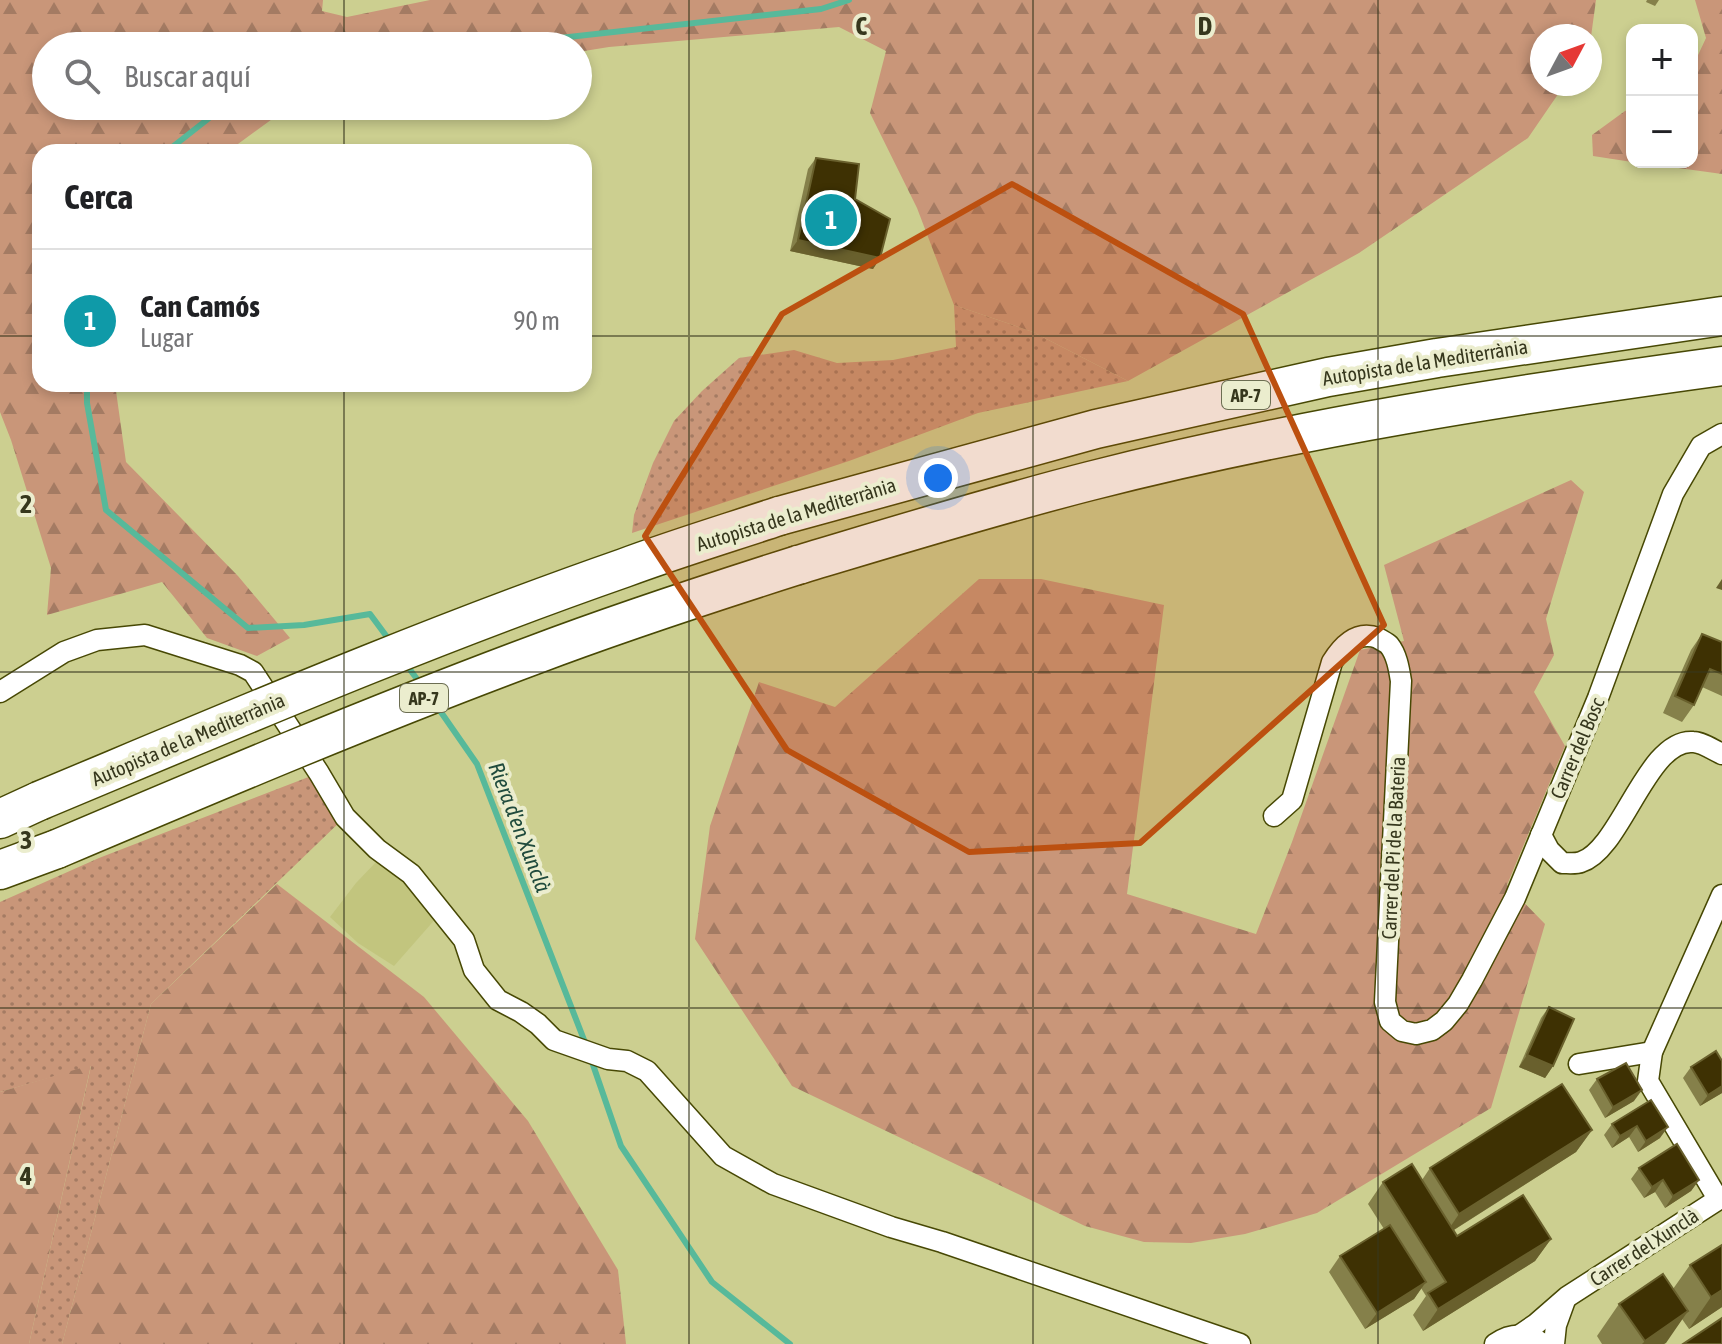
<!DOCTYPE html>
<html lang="es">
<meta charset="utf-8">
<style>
body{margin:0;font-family:"Asap Condensed",sans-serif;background:#f2f2f2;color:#202124}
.controls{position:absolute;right:24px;top:24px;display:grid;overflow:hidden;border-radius:16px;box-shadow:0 4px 12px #0003}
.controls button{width:72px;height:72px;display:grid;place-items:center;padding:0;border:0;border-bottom:2px solid #e0e0e0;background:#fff;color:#202124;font:40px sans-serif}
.compass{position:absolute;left:1530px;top:24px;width:72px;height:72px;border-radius:50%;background:#fff;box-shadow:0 4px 12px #0003;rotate:49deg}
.you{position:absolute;left:938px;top:478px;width:28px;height:28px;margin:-20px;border:6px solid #fff;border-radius:50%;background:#1a73e8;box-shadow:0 0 0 12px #1a73e833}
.badge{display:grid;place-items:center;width:52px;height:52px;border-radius:50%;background:#db2777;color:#fff;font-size:26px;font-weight:700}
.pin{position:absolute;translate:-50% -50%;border:4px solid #fff;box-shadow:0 2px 8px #0006}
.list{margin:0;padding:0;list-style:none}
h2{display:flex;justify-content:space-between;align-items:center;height:104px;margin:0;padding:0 32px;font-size:34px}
h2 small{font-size:26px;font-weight:400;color:#757577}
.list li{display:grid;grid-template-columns:52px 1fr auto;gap:24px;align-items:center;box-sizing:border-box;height:144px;padding:0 32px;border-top:2px solid #e0e0e0}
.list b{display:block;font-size:30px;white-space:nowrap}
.list p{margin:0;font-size:26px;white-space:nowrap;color:#757577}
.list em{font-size:26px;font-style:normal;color:#757577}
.icon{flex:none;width:44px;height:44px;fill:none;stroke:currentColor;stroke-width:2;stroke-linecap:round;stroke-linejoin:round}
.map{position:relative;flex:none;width:1722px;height:1344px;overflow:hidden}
.search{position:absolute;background:#fff;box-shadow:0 4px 12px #0003;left:32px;top:32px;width:560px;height:88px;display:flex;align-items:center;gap:20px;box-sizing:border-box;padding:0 28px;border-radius:44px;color:#757577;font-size:30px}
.panel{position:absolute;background:#fff;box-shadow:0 4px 12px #0003;left:32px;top:144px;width:560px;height:248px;border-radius:24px}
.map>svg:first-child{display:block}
</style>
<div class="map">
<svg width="1722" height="1344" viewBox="0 0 1722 1344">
<defs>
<pattern id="grass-dots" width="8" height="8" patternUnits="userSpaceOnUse" patternTransform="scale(2)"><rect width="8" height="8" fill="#c99679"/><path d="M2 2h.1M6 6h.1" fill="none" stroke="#a47b63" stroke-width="1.8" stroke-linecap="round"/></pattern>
<pattern id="forest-firs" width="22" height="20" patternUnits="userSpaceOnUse" patternTransform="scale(2)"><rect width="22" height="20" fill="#c99679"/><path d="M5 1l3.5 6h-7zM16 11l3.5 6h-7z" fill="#a47b63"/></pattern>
</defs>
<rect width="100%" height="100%" fill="#cccf90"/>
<!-- built -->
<polygon fill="#c2c57e" points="378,860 412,884 438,916 394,966 358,943 330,917 356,883"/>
<!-- grass -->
<g fill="url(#grass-dots)">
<polygon points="954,305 1033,332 1128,381 978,413 849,461 632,533 634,515 653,463 674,421 702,391 739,358 794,350 837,363 893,360 956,347"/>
<polygon points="319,773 345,817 151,1004 62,1344 29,1344 91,1066 0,1092 0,902 99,858"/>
</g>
<!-- forest -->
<g fill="url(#forest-firs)">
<polygon points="0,0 323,0 322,11 347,17 430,0 1596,0 1590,44 1590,36 1542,36 1542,84 1565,84 1528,138 1359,253 1128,381 1033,332 954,305 917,208 870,113 886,51 839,27 609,47 578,52 578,46 46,46 46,106 303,106 275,117 227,152 40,152 40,384 118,384 116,391 126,462 238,576 290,638 257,656 207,638 162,582 47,615 51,568 11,440 0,412"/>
<polygon points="1695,0 1722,0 1722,174 1635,162 1692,162 1692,68 1706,38"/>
<polygon points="1632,109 1632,162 1593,156 1592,135 1625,111"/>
<polygon points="1571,480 1584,492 1546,619 1554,655 1534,692 1565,746 1507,885 1545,924 1491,1108 1317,1213 1245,1234 1191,1243 1144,1242 1085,1226 792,1086 695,939 710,826 759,682 835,707 979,579 1041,579 1164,605 1127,894 1256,934 1292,842 1360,650 1404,641 1384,565"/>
<polygon points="277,884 424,997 528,1121 618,1270 626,1344 62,1344 151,1004"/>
<polygon points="91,1065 29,1344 0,1344 0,1092"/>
</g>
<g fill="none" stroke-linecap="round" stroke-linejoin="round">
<!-- stream -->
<g stroke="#57b99a" stroke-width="6">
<polyline points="488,46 821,9 849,0"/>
<polyline points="166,152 213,115 229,106"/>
<polyline points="87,384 87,403 106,510 248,628 304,625 370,614 390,641"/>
<polyline points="405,663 420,683"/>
<polyline points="436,705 477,764 586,1045"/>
<polyline points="591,1059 621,1146 712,1282 790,1344"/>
</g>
<defs>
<g id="street">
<polyline points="0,692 64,652 97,640 145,635 240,665 253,672 319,773 345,817 377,849 411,874 464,940 474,970 498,1000 521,1012 538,1024 554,1040 608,1059 627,1061 647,1071 723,1156 773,1184 891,1227 942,1242 1240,1344"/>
<path d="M1274,816L1292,800L1332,662C1342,646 1357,630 1378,638C1381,640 1387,643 1389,645C1397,655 1399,669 1401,681L1385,1002L1390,1021L1402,1031L1416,1034L1432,1030L1444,1021L1458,1004L1472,980L1515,898L1598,698L1673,494L1701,446L1722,434"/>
<path d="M1541,835L1549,850L1562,863C1568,863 1576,864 1581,862C1621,850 1647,738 1693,742C1702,742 1713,750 1722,754"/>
<polyline points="1579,1064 1652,1052"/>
<polyline points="1718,1199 1648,1081 1652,1052 1722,895"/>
<polyline points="1520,1335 1536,1324 1567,1297 1722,1197"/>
<path d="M1495,1344C1511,1333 1527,1333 1543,1344"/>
<polyline points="1554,1344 1556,1325 1565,1300"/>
</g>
<g id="highway">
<polyline points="779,516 1096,429 1328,377 1437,358 1722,316"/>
<path d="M798,565C895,536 992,506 1090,481C1297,428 1510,395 1722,366"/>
<polyline points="0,819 39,801"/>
<polyline points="0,870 57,849"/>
</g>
</defs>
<!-- street casing -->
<use href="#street" stroke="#474804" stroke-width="23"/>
<!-- highway casing -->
<use href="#highway" stroke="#474804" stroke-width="41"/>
<!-- street -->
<use href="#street" stroke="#fff" stroke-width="20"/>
<!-- highway -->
<use href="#highway" stroke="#fff" stroke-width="38"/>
<defs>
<g id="highway-bridge">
<path d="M39,801C233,720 426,637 624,568C675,549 728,533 779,516"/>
<path d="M57,849C215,782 373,715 534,655C621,622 710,593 798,565"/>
</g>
</defs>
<!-- highway-bridge casing -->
<use href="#highway-bridge" stroke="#474804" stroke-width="41" stroke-linecap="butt"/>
<!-- highway-bridge -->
<use href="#highway-bridge" stroke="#fff" stroke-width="38"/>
</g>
<!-- wall -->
<g fill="#85804a">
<polygon points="1647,0 1659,0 1655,6 1646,2"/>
<polygon points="816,158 855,199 880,258 873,269 790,251 808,169"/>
<polygon points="1702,634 1722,642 1722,696 1702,687 1694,705 1682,722 1663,713 1691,650"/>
<polygon points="1549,1007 1553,1066 1545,1078 1519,1067 1541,1018"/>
<polygon points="1691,1067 1722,1093 1700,1106 1683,1078"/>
<polygon points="1597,1079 1634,1101 1605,1118 1589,1090"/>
<polygon points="1651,1100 1660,1138 1638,1152 1629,1137 1612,1148 1604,1135 1612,1124"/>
<polygon points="1592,1130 1576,1152 1454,1230 1457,1236 1551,1239 1535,1261 1423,1331 1413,1315 1426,1296 1421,1288 1414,1299 1365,1329 1329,1272 1340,1256 1384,1229 1368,1204 1383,1182 1422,1180 1430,1168"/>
<polygon points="1639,1168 1699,1180 1691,1191 1665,1208 1655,1192 1644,1198 1631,1179"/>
<polygon points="1722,1245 1722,1307 1689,1329 1682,1319 1664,1344 1602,1344 1597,1336 1619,1304 1673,1289 1690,1265"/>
</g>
<!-- shaded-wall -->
<g fill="#69602d">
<polygon points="798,240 880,258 873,269 790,251"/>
<polygon points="1722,579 1722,590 1716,588"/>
<polygon points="1527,1055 1553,1066 1545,1078 1519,1067"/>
<polygon points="1722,1086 1722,1093 1700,1106 1708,1095"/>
<polygon points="1642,1090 1634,1101 1605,1118 1613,1107"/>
<polygon points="1637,1126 1629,1137 1612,1148 1620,1136"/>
<polygon points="1668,1127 1660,1138 1638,1152 1646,1141"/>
<polygon points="1592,1130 1576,1152 1444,1236 1459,1214"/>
<polygon points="1663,1180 1655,1192 1644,1198 1652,1187"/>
<polygon points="1699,1180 1691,1191 1665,1208 1673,1196"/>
<polygon points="1551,1239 1535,1261 1423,1331 1438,1309"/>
<polygon points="1426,1282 1414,1299 1365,1329 1377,1313"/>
<polygon points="1722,1290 1722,1307 1689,1329 1711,1297"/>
<polygon points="1688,1311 1666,1343 1664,1344 1642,1344 1645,1341"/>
</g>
<!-- building -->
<g fill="#3e3103" stroke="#69602d" stroke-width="2">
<polygon points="816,158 859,164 855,199 890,219 880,258 798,240"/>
<polygon points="1702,634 1722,642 1722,674 1710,669 1694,705 1675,696"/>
<polygon points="1549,1007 1574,1019 1553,1066 1527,1055"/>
<polygon points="1716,1051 1722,1061 1722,1086 1708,1095 1691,1067"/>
<polygon points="1626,1063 1642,1090 1613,1107 1597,1079"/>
<polygon points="1562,1084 1592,1130 1459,1214 1430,1168"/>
<polygon points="1651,1100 1668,1127 1646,1141 1637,1126 1620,1136 1612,1124"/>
<polygon points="1677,1144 1699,1180 1673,1196 1663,1180 1652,1187 1639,1168"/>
<polygon points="1412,1164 1457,1236 1523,1195 1551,1239 1438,1309 1428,1293 1446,1282 1383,1182"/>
<polygon points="1390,1225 1426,1282 1377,1313 1340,1256"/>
<polygon points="1722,1245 1722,1290 1711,1297 1690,1265"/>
<polygon points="1663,1274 1688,1311 1645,1341 1619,1304"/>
<polygon points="1722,1318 1722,1344 1683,1344"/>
</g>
<!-- marked area -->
<path fill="#bc5010" fill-opacity="0.2" stroke="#bc5010" stroke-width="6" stroke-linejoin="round" d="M1012,184L1243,314L1384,625L1140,843L969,852L787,750L645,536L782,314Z"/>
<!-- grid -->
<path fill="none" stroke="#36371d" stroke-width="2" stroke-opacity="0.55" d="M344,0V46M689,0V1344M1033,0V1344M1378,0V1344M344,106V152M0,336H40M584,336H1722M344,384V1344M0,672H1722M0,1008H1722"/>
<g text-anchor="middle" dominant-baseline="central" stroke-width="8" stroke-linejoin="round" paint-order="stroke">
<!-- shield labels -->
<g fill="#ebedce" stroke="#6c6e52" stroke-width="2">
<rect x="1222" y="381" width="48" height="28" rx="6"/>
<rect x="400" y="684" width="48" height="28" rx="6"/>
</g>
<g font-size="18" font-weight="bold" fill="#36371d">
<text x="1246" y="395">AP-7</text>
<text x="424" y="698">AP-7</text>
</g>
<!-- street labels -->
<g font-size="20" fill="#36371d" stroke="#ebedce">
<text transform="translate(1425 362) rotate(-9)">Autopista de la Mediterrània</text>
<text transform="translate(796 514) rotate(-17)">Autopista de la Mediterrània</text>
<text transform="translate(188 739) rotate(-23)">Autopista de la Mediterrània</text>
<text transform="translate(1577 748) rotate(-67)">Carrer del Bosc</text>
<text transform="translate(1393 848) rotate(-87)">Carrer del Pi de la Bateria</text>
<text transform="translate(1644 1247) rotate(-33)">Carrer del Xunclà</text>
</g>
<!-- water labels -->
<g font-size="22" font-style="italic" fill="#204b3d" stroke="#ebedce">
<text transform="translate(520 827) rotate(69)">Riera d'en Xunclà</text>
</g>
</g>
<g font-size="26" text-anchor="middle" font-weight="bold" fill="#36371d" stroke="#ebedce" stroke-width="8" stroke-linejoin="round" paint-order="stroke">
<text x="861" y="35">C</text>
<text x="1205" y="35">D</text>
<text x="26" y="513">2</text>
<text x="26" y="849">3</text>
<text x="26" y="1185">4</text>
</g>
</svg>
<div class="controls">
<button>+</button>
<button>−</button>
</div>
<svg class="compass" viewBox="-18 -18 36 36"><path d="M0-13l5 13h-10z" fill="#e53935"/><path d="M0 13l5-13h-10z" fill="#757577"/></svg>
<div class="you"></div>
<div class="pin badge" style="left:831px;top:220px;background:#0f9aa8">1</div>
<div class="search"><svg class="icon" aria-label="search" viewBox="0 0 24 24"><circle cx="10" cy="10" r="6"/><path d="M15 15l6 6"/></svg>Buscar aquí</div>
<section class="panel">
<h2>Cerca<small></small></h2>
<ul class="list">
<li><span class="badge" style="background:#0f9aa8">1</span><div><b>Can Camós</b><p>Lugar</p></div><em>90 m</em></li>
</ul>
</section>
</div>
